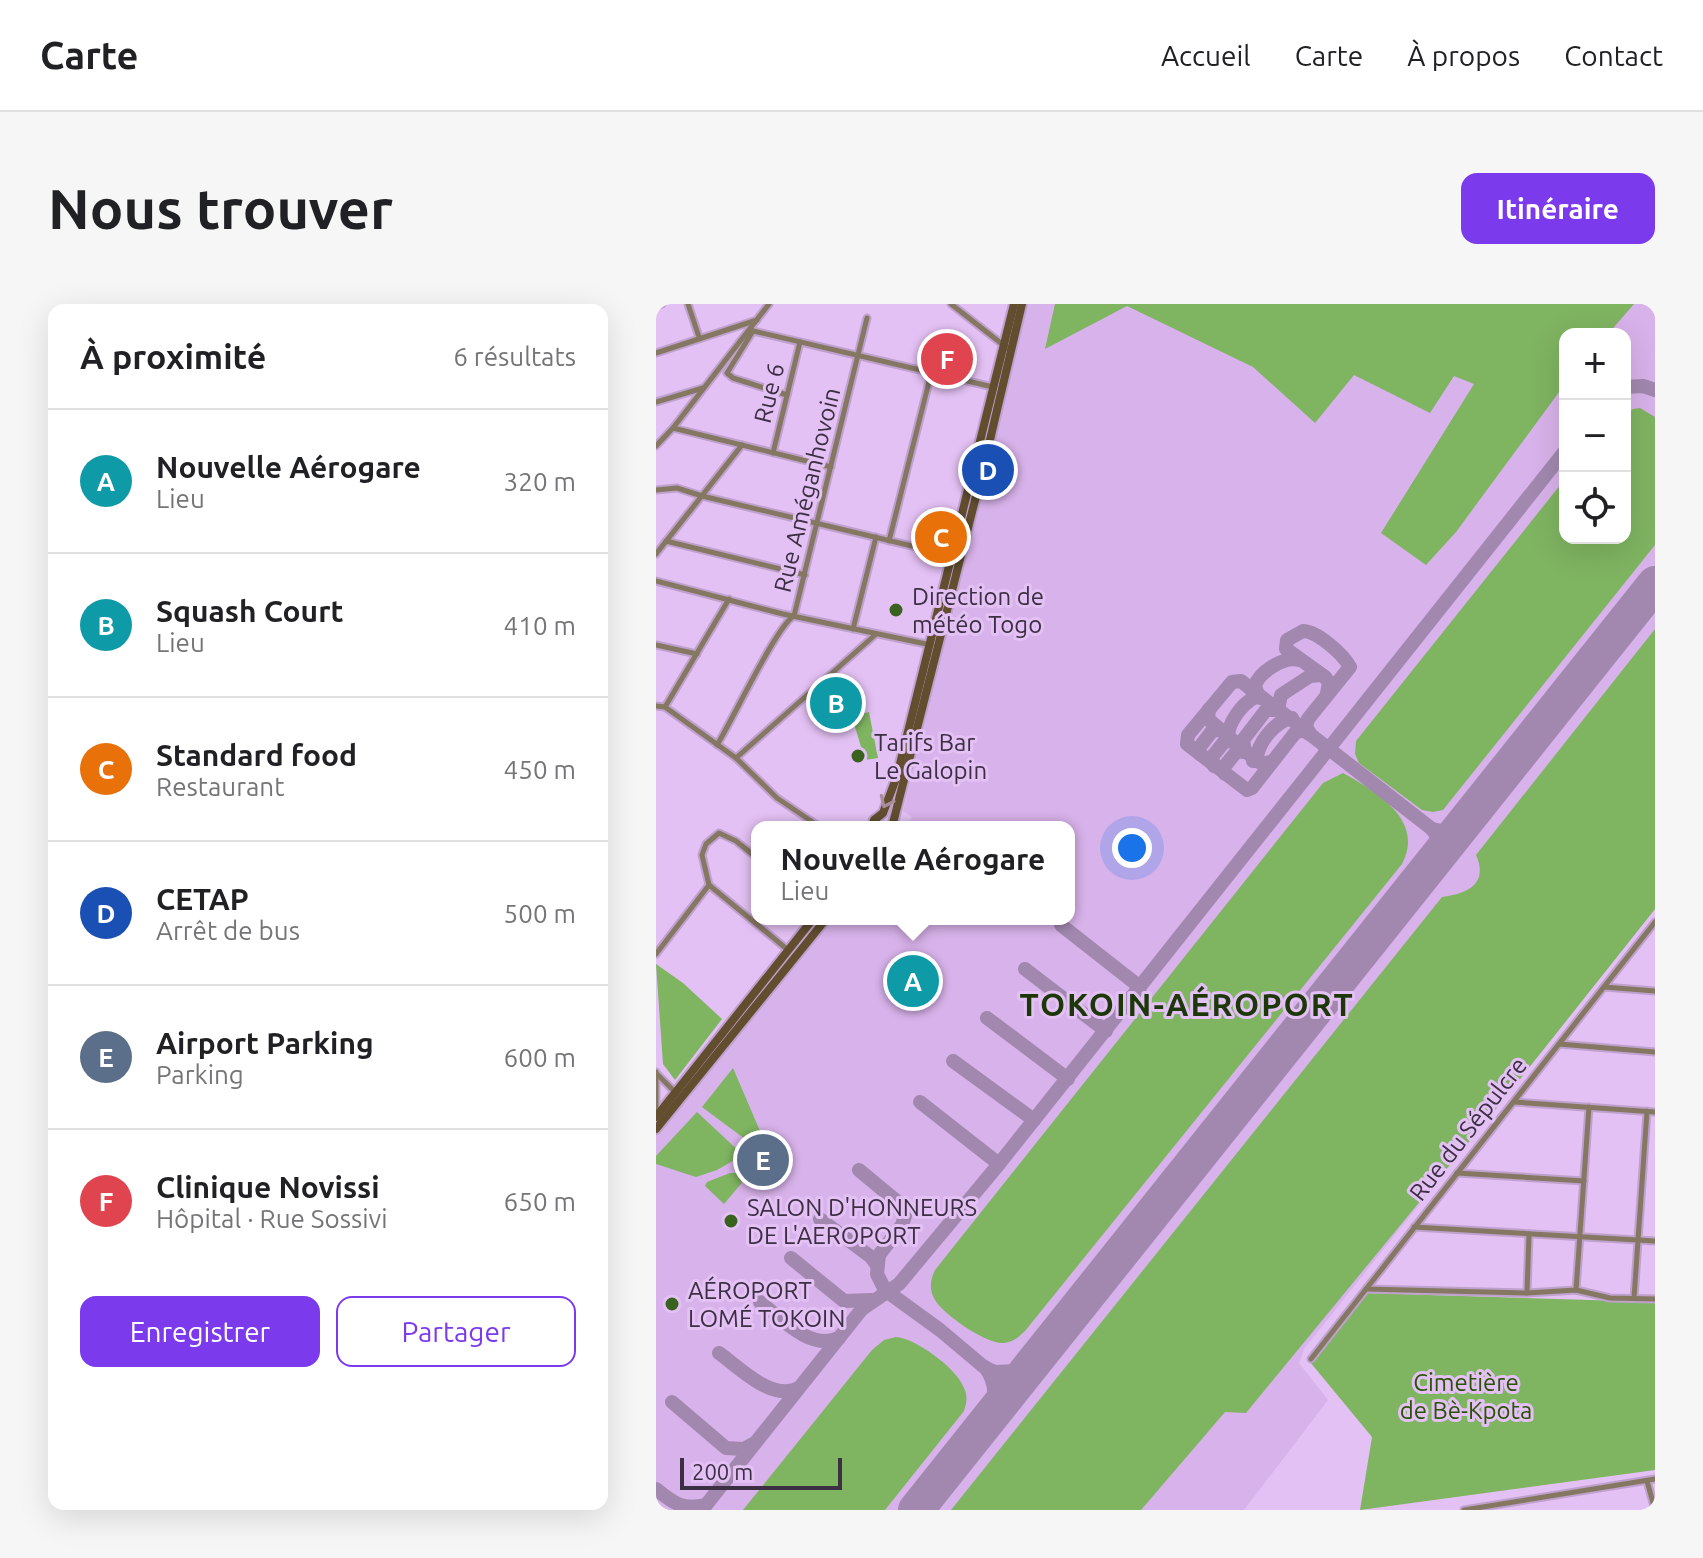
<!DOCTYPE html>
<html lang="fr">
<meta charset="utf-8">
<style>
body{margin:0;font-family:Ubuntu,sans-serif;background:#f6f6f6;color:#202124}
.controls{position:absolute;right:24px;top:24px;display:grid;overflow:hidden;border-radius:16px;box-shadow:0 8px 32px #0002}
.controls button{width:72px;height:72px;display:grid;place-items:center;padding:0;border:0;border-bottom:2px solid #e0e0e0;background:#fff;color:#202124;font:40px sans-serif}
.scale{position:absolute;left:24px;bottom:20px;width:162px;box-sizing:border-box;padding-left:8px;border:4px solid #3c2f43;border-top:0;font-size:22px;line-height:28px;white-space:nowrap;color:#3c2f43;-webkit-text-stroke:6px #e4c1f4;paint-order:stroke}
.you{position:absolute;left:476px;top:544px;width:28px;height:28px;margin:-20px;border:6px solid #fff;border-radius:50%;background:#1a73e8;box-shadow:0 0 0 12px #1a73e833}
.badge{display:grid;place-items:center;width:52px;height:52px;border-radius:50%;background:#7c3aed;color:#fff;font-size:26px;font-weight:700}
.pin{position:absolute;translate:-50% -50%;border:4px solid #fff;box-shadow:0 2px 8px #0006}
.popup{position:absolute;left:95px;top:517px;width:324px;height:104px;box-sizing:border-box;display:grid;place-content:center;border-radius:16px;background:#fff;filter:drop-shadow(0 2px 6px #0005);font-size:26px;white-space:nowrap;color:#757577}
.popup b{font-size:30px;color:#202124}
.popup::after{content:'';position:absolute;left:50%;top:100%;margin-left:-16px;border:16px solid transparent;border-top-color:#fff}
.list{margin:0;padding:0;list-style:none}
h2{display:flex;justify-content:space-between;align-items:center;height:104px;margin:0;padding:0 32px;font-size:34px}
h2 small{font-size:26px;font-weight:400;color:#757577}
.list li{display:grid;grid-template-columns:52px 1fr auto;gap:24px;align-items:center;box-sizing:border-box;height:144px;padding:0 32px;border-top:2px solid #e0e0e0}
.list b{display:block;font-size:30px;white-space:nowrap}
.list p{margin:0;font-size:26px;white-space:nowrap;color:#757577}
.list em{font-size:26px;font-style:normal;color:#757577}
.actions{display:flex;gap:16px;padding:24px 32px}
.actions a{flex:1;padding:18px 0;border:2px solid #7c3aed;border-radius:16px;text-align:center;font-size:28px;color:#7c3aed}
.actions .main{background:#7c3aed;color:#fff}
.icon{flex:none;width:44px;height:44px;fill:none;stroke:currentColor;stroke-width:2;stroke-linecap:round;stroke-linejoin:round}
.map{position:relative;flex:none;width:999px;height:1206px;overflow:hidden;border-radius:16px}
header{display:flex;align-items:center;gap:48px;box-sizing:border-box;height:112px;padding:0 40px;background:#fff;border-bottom:2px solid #e0e0e0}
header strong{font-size:38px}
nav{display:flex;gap:44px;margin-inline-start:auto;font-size:28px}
.intro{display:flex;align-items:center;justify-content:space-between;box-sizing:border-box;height:192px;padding:0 48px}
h1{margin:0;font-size:56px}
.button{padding:20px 36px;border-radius:16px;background:#7c3aed;color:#fff;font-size:28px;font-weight:700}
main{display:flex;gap:48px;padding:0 48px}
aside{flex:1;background:#fff;border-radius:16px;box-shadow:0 8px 32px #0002}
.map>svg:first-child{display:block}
</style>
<header>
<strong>Carte</strong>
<nav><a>Accueil</a><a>Carte</a><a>À propos</a><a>Contact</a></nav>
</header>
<div class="intro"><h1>Nous trouver</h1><a class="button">Itinéraire</a></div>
<main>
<aside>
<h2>À proximité<small>6 résultats</small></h2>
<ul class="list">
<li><span class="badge" style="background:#0f9aa8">A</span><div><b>Nouvelle Aérogare</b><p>Lieu</p></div><em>320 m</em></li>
<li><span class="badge" style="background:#0f9aa8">B</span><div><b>Squash Court</b><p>Lieu</p></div><em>410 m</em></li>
<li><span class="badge" style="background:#e8710a">C</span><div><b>Standard food</b><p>Restaurant</p></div><em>450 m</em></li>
<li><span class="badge" style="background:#1a4fb4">D</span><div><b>CETAP</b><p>Arrêt de bus</p></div><em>500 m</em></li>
<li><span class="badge" style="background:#5c6f8a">E</span><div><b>Airport Parking</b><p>Parking</p></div><em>600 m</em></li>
<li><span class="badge" style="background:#e0444e">F</span><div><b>Clinique Novissi</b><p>Hôpital · Rue Sossivi</p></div><em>650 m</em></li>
</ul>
<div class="actions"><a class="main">Enregistrer</a><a>Partager</a></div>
</aside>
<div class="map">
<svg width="999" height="1206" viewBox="0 0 999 1206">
<rect width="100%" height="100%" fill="#e4c1f4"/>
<!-- built -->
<path fill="#d8b2ea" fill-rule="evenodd" d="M371,0H999V605L648,1045L643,1059L672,1096L588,1206H0V831L177,615H413V523H249L256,513L247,507ZM909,30H969V234H909Z"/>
<!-- green -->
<g fill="#7fb461">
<polygon points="399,0 978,0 952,30 909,30 909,80 800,228 770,261 725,229 818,80 798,72 774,109 698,71 659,119 597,63 471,2 389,45"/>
<polygon points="984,104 999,113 999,241 787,506 777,508 766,506 703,459 699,450 700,437 909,175 909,234 969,234 969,110 977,105"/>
<path d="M999,325V605L853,789L590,1109L569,1108L485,1206H295L786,593C811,590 833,580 820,551Z"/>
<polygon points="213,408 222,454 209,456 196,413"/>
<path d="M687,469C721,488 769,516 746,560L369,1027C363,1033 357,1038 348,1039C331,1041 287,1010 279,996C273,986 274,976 279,966L667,479Z"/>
<polygon points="0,660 27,679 66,715 19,776 7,760"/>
<path d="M77,764L104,827C103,833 100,838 93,838L46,803Z"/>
<polygon points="41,808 87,851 61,866 40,873 0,860 0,852"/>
<polygon points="74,869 81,869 89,875 68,900 49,882 51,878"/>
<polygon points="710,989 999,998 999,1166 704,1206 716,1133 654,1058"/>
<path d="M240,1033C259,1034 300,1064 307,1082C312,1091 311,1098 308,1107L229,1206H87L216,1046L228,1036Z"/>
</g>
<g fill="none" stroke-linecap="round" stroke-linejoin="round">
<!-- taxiway -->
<g stroke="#a288af" stroke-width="14">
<polyline points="969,83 987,82 999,86"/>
<path d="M671,389L673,379L669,373L630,345L631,336L647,327C661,327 687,350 694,363L652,415L650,423L655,431L647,426L639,429L596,484L591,486L531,440L532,431L576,378L585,377C608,396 632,412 655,431L776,525"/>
<path d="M602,391L599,382C603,368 628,352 643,356"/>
<polyline points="553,405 552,415 601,457 607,460 614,458"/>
<path d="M572,435C571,419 586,400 599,393L606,394"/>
<polyline points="589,448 587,436 610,406 622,406 625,391 654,372 666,371"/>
<polyline points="544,450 543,444 556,427 562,426"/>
<path d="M597,457H601C600,440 619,417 636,414"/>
<polyline points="558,462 556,453 568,438 575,437"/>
<polyline points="569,470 568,463 581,447 589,448"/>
<path d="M779,558C785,546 785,536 776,525L796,529L805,524"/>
<polyline points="405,621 484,683"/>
<polyline points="369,665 450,727"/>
<polyline points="331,714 412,775"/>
<polyline points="297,757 378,816"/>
<polyline points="264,798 343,860"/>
<polyline points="203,866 244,900 249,912 246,921 223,951 221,970 229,986 284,1026 328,1063 339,1068 362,1067 381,1055"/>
<polyline points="164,915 215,953 221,961"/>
<polyline points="135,954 188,997 215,996"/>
<path d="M104,998C125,1014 154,1047 183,1034"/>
<path d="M63,1049C84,1064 116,1098 143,1084"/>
<path d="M329,1063C342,1081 340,1098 331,1117"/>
<polyline points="16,1098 70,1144 88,1145 99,1139"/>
<path d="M0,1185C18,1200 27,1206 50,1201"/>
<polyline points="46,1206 206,1005 243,980 343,860 909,147"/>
</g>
<!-- runway -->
<polyline stroke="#a288af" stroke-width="36" points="260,1206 999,280"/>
<defs>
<g id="street">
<polyline points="32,0 43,33"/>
<polyline points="295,0 355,47"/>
<polyline points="0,2 6,0"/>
<polyline points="93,26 337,83"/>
<polyline points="97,27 71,69 77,74 131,91"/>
<polyline points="0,49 101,16"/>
<polyline points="0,98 47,84"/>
<polyline points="17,124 175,163"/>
<polyline points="0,142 17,124 113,0"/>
<polyline points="117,149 144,38"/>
<polyline points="0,186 21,184 46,192 298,252"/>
<polyline points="10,237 149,271"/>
<polyline points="233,237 275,70"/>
<polyline points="0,250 86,141"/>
<polyline points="0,277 127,310 275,341"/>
<polyline points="197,325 220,233"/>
<polyline points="0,341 41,350"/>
<polyline points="0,402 9,403 80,454 121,494 164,523"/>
<polyline points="9,403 73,295"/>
<path d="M61,441C76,417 121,321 138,312L211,14"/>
<polyline points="80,454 219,331"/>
<polyline points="101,554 80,537 63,529 50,540 46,551 53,581 132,646"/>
<polyline points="0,650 53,581"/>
<polyline points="948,683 999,687"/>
<polyline points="903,740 999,748"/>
<polyline points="0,768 0,809"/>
<polyline points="1,770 19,788"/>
<polyline points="859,798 999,808"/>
<polyline points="801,869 928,877"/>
<polyline points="758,923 999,937"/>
<polyline points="710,985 871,989 920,986 954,994 999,995"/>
<polyline points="920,986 933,803"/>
<polyline points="871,989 873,930"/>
<polyline points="978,994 991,807"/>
<polyline points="655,1055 999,618"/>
<polyline points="991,1177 999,1206"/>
<polyline points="808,1206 999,1175"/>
</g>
<g id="secondary">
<polyline points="216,523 218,516 227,509 241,472 358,0"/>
<polyline points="236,523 329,157 366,0"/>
<polyline points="0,813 157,615"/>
<polyline points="0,825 170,615"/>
</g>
</defs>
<!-- street casing -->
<use href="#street" stroke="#bfa1cd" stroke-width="9"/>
<!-- secondary casing -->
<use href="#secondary" stroke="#bfa1cd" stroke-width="12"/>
<!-- street -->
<use href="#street" stroke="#867763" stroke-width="5"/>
<!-- secondary -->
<use href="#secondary" stroke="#624d2f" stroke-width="8"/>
</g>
<!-- one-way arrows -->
<defs><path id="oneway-chevron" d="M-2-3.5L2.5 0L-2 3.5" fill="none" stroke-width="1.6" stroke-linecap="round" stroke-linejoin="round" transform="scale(2)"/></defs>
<use stroke="#aa8d9b" href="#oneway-chevron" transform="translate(230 498) rotate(115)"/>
<!-- markers -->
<g fill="#39621e" stroke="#e4c1f4" stroke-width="3">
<circle cx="240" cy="306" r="8"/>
<circle cx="202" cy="452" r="8"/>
<circle cx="75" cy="917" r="8"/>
<circle cx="16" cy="1000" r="8"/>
</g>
<g text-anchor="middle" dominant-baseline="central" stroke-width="6" stroke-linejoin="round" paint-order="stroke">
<!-- street labels -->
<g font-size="24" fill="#3c2f43" stroke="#e4c1f4">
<text transform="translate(113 89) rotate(-76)">Rue 6</text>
<text transform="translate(151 186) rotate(-76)">Rue Améganhovoin</text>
<text transform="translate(812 825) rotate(-52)">Rue du Sépulcre</text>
</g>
<!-- poi labels -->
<g font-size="24" fill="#3c2f43" stroke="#e4c1f4" text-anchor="start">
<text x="256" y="292">Direction de<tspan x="256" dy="28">météo Togo</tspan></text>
<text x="218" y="438">Tarifs Bar<tspan x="218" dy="28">Le Galopin</tspan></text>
<text x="91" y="903">SALON D'HONNEURS<tspan x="91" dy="28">DE L'AEROPORT</tspan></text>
<text x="32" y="986">AÉROPORT<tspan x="32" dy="28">LOMÉ TOKOIN</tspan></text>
</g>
<!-- park labels -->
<g font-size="24" fill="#295402" stroke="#e4c1f4">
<text x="810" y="1078">Cimetière<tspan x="810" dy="28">de Bè-Kpota</tspan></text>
</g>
<!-- district labels -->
<g font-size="32" font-weight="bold" letter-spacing="2" fill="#1c3808" stroke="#e4c1f4">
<text x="531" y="700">TOKOIN-AÉROPORT</text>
</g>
</g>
</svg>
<div class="controls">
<button>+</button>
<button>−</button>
<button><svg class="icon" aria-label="locate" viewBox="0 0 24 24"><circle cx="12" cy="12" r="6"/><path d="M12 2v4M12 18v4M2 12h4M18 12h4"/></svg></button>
</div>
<div class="scale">200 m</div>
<div class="you"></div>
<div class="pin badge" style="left:257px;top:677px;background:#0f9aa8">A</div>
<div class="popup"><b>Nouvelle Aérogare</b>Lieu</div>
<div class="pin badge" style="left:180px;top:399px;background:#0f9aa8">B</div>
<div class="pin badge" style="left:285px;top:233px;background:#e8710a">C</div>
<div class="pin badge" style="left:332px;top:166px;background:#1a4fb4">D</div>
<div class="pin badge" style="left:107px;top:856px;background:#5c6f8a">E</div>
<div class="pin badge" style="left:291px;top:55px;background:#e0444e">F</div>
</div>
</main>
